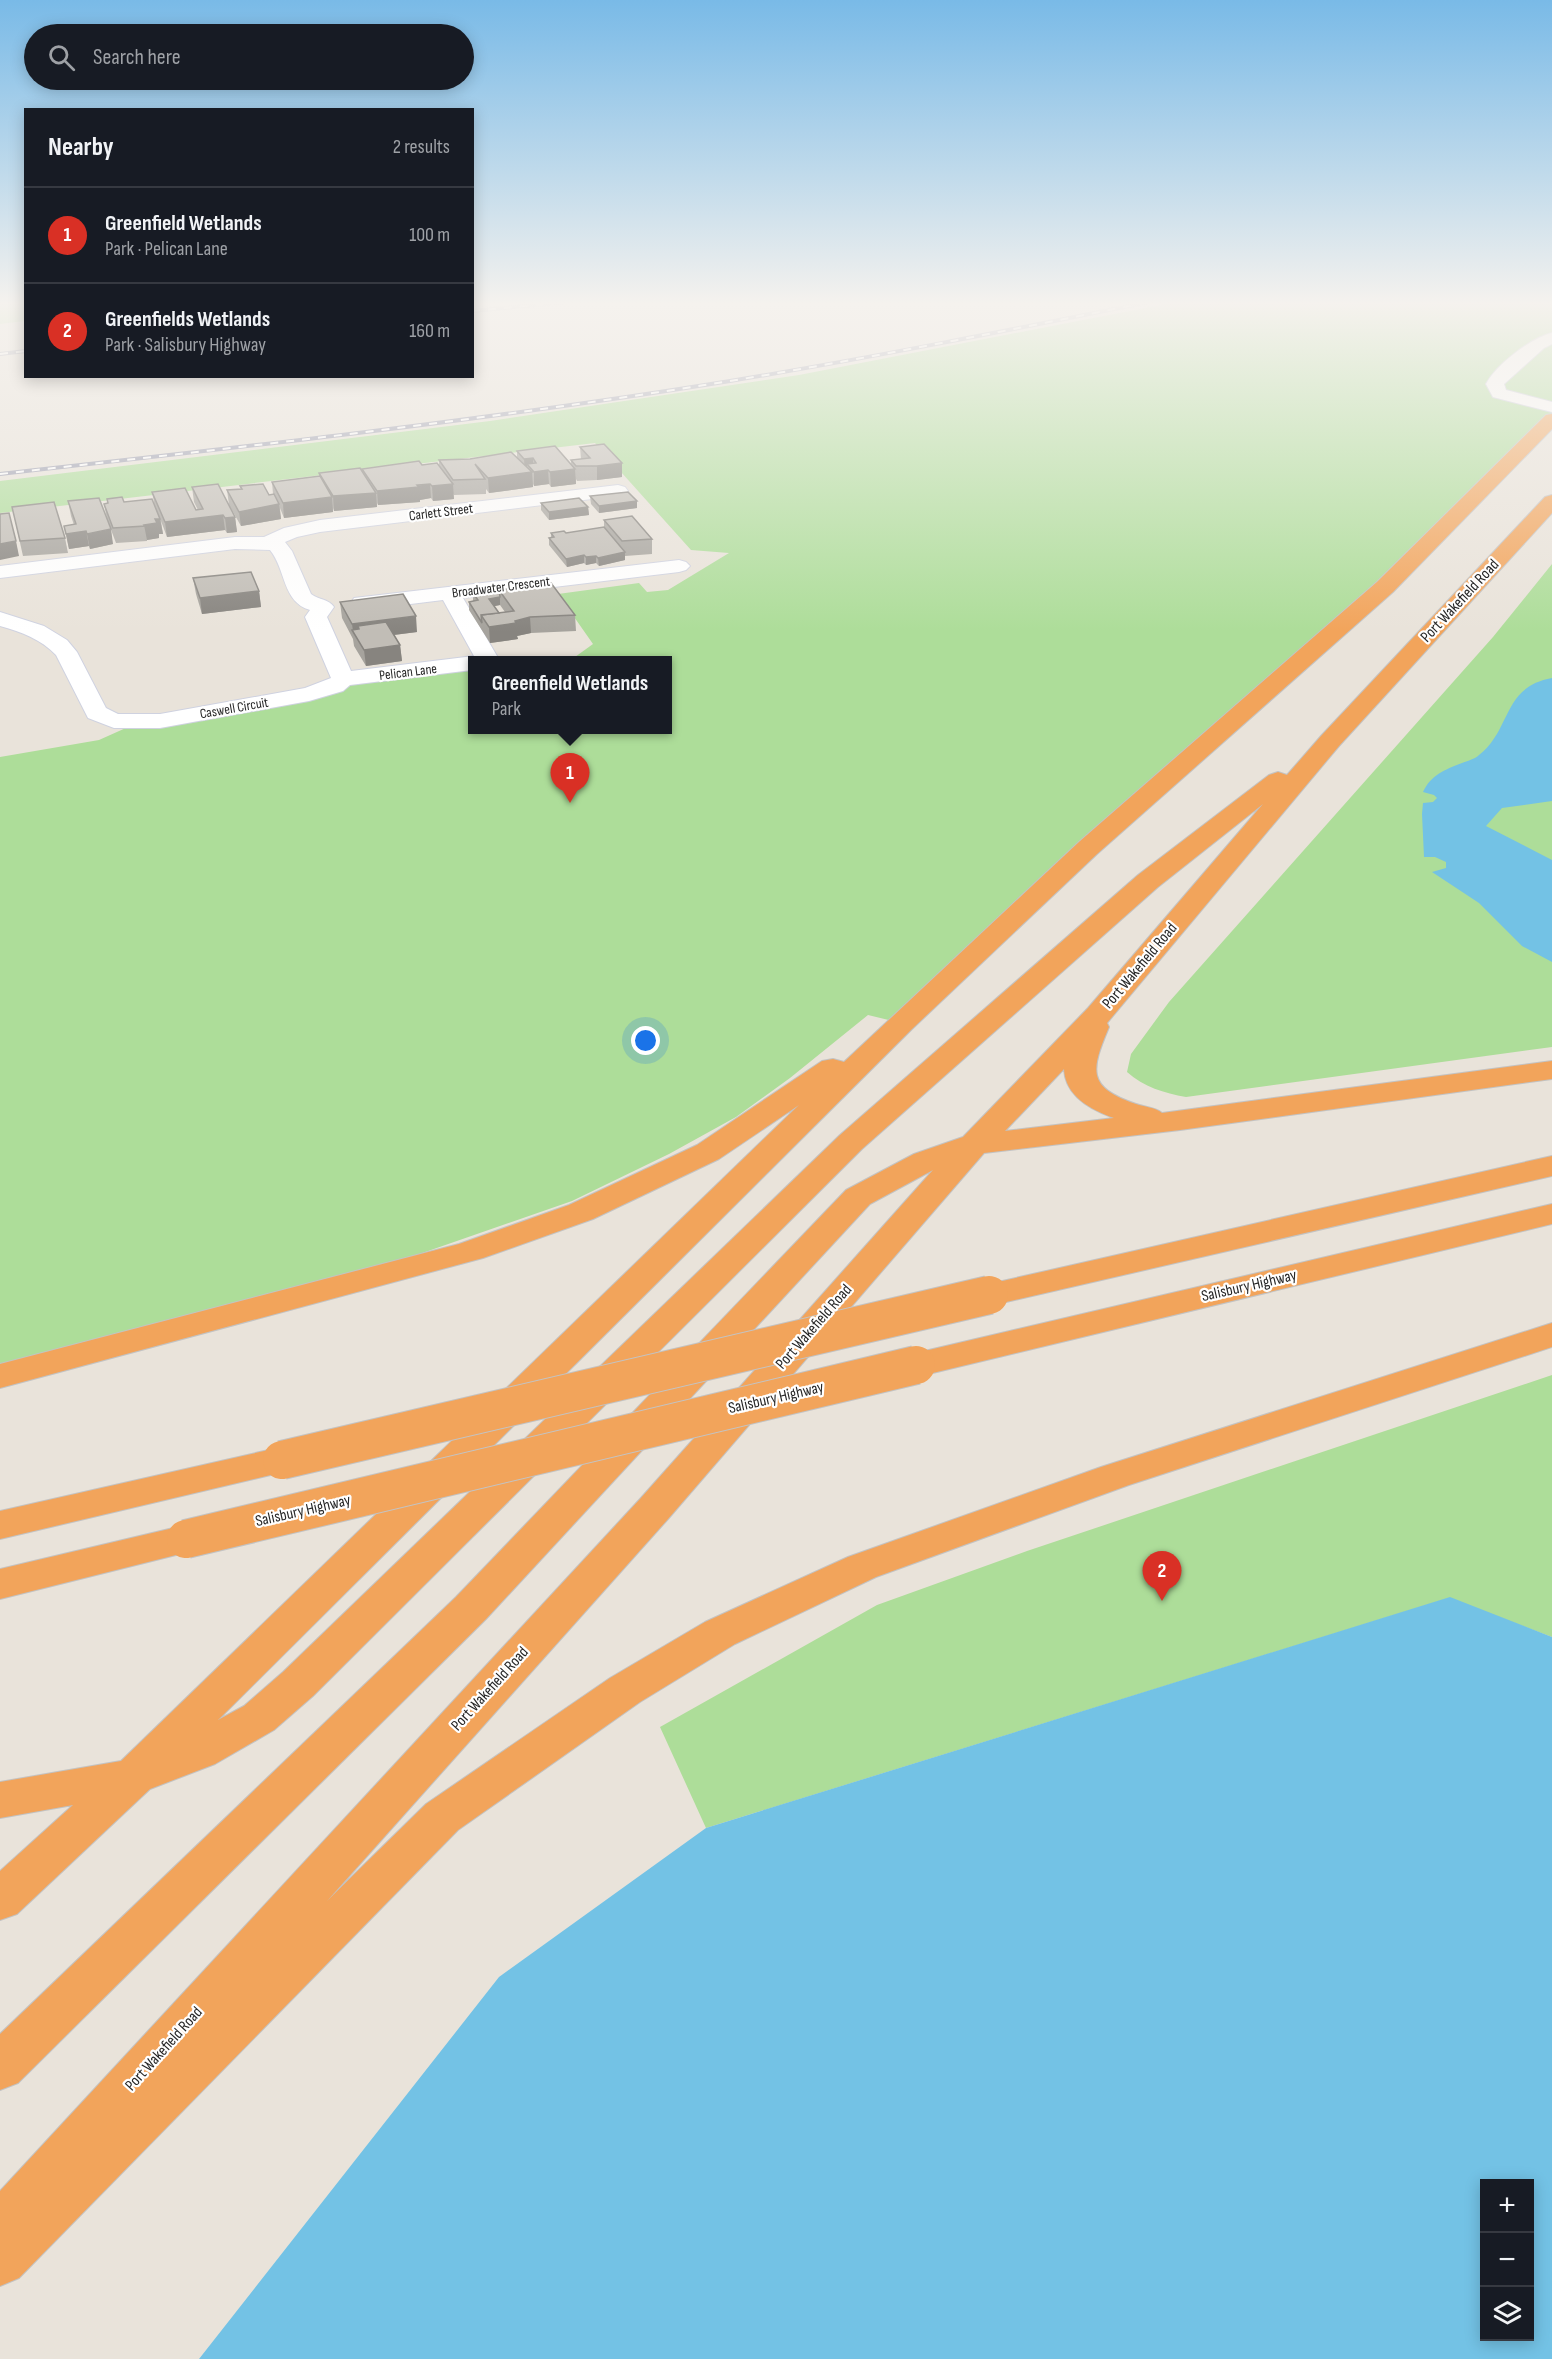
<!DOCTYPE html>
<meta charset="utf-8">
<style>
body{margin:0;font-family:"Sofia Sans Condensed",sans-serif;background:#20242c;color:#f1f3f6}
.controls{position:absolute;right:18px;bottom:18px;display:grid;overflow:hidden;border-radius:0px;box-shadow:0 3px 15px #0003}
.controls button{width:54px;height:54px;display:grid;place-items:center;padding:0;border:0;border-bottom:2px solid #363941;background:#171b24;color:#f1f3f6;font:30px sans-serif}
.you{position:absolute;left:646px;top:1041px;width:21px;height:21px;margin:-15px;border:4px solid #fff;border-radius:50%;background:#1a73e8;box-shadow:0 0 0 9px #1a73e833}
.badge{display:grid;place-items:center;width:39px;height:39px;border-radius:50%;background:#d93025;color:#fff;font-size:20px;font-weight:700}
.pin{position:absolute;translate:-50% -50px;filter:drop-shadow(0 2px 3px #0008)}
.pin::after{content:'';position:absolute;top:32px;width:21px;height:18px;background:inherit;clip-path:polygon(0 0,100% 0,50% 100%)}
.popup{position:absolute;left:468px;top:656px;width:204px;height:78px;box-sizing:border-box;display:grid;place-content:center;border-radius:0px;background:#171b24;filter:drop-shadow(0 2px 4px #0005);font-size:20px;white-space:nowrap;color:#9ea1a6}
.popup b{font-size:22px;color:#f1f3f6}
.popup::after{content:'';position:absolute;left:50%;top:100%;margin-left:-12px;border:12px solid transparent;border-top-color:#171b24}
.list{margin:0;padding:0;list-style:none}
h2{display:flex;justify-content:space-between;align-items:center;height:78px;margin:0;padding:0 24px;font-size:26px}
h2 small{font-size:20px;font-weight:400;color:#9ea1a6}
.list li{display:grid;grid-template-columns:39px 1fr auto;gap:18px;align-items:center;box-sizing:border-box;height:96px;padding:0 24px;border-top:2px solid #363941}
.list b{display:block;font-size:22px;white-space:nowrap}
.list p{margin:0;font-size:20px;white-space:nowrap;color:#9ea1a6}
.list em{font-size:20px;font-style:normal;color:#9ea1a6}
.icon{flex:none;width:33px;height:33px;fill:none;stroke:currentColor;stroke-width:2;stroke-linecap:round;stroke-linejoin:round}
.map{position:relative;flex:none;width:1552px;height:2359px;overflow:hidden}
.search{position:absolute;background:#171b24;box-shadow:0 3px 15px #0003;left:24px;top:24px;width:450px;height:66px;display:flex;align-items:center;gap:15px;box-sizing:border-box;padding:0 21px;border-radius:33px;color:#9ea1a6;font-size:22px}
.panel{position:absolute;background:#171b24;box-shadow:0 3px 15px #0003;left:24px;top:108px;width:450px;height:270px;border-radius:0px}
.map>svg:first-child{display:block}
</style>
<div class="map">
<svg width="1552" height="2359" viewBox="0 0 1552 2359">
<rect width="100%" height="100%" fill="#e9e3da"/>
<!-- green -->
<g fill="#addd99">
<polygon points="0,302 25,302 25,321 0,324"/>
<polygon points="1176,302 1552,302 1552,419 1385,587 901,1023 868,1015 790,1078 736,1117 669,1154 572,1201 408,1258 0,1366 0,757 99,740 137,723 472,663 472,730 668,730 668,660 548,660 575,657 593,644 558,594 639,583 647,592 668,590 729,553 691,550 595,443 0,513 0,481 490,421 799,375"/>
<path d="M1552,564V1047L1186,1097C1164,1093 1144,1087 1127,1072L1131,1054L1169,1002L1493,637Z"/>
<polygon points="1552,1375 1552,1637 1449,1598 706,1828 660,1727 877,1605 1027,1551"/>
</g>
<!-- water -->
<g fill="#73c2e5" fill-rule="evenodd">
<path d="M1552,678V801L1502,808L1486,826L1552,860V962L1522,946L1479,903L1432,872L1446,868V862L1435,857H1424L1422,814L1423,803L1433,802L1437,798L1434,795L1423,792C1431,775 1444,770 1462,763C1467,761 1475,759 1479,755C1512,729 1502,687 1552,678Z"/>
<path d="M1450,1597L1552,1637V2359H199L499,1977L706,1828ZM1484,2184H1530V2336H1484Z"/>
</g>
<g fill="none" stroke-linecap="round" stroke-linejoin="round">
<defs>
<g id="street">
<path d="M1552,333V344L1544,348L1504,384L1506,390L1552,402V412L1493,397L1486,384C1496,365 1531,338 1552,333Z"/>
<path d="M618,485L625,487L628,491L625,495L320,532L297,537L285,542L292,551L311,594C319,600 329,599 334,607L327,617L351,671L474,656L443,600L362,610L354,608L351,603L354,598L679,560L686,562L690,566L686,570L679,572L463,598L497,656L494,660H472V670L350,685L343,691L309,701L160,728H114L88,718L56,655C41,639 21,632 0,626V612L44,626L67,640L77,652L106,708L118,714H160L305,688L331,678L305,617L310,610C282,602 286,569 270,550L235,549L0,578V566L235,537H264L284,528L320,520Z"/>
</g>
<g id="highway">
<path d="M1552,414V429L1393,592L1097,854L912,1029L218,1720L244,1706L283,1672L840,1135L1138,875L1269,775L1278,772L1287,775L1321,736L1545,497L1552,495V513L1339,746L1107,1023L1109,1027C1091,1070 1086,1087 1136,1104C1144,1107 1155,1107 1162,1113L1552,1061V1079L1180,1130L984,1153L668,1519L327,1901L426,1804L610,1678L705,1622L848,1557L1101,1467L1552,1323V1347L1129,1485L876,1577L735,1644L640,1702L458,1830L19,2278L0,2286V2191L640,1499L933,1170L870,1204L486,1619L18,2083L0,2090V2034L456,1597L846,1190L914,1154L963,1137L1088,1008L1263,804L1158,887L862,1149L313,1696L274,1730L215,1764L150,1789L17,1914L0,1920V1871L73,1805L0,1818V1782L121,1761L799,1105L719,1159L593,1219L483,1258L0,1388V1364L459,1244L569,1205L697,1145L822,1061L833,1059L844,1062L1079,842L1377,582L1546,415ZM1064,1069C1065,1096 1091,1110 1114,1118L1005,1131Z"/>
<polygon points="1552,1156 1552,1176 989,1306 977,1303 971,1295 977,1287 989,1284"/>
<polygon points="1552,1204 1552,1224 916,1377 903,1373 898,1365 903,1357 916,1353"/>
<polygon points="282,1447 296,1451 301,1460 296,1469 0,1539 0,1511"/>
<polygon points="186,1525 200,1529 206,1539 200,1549 0,1599 0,1569"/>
</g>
</defs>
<!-- street casing -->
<use href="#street" stroke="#cfd2e0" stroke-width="2"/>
<!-- highway casing -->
<use href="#highway" stroke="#c3c3c3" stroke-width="2"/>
<!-- street -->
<use href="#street" fill="#fff" fill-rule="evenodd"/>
<!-- highway -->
<use href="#highway" fill="#f2a45b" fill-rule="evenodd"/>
<defs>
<g id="rail">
<polyline points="472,311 567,302"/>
<polyline points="0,354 26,351"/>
<path d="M0,474C244,447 488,420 730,381C870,358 1010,330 1149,302"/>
</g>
</defs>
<!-- rail casing -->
<use href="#rail" stroke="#9d9fb1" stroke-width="4"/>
<!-- rail -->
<use href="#rail" stroke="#fff" stroke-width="2" stroke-dasharray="8" stroke-linecap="butt"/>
<defs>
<g id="highway-bridge">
<polyline points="282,1460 989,1295"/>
<polyline points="186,1539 916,1365"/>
</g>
</defs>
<!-- highway-bridge casing -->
<use href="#highway-bridge" stroke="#c3c3c3" stroke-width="40" stroke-linecap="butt"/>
<!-- highway-bridge -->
<use href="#highway-bridge" stroke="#f2a45b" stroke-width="38"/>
</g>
<!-- wall -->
<g fill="#a6a39d" fill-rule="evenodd">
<polygon points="580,447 622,463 622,477 597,480 577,481 576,479 576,484 551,487 549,484 534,486 533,484 533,487 489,493 486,489 486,494 454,495 453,494 454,499 433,501 431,498 420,500 420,502 378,505 377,503 377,507 334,511 333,508 333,512 284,518 280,508 281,519 241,526 229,505 227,490 241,489 240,486 269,495 273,494 272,482 319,476 319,473 363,472 362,469 422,465 439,466 439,460 517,458 517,451 571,464 571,460 581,459"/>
<polygon points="192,487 235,517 237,532 227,533 225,530 167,537 161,521 163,534 159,534 159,538 147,540 147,541 116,543 107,519 104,504 108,503 107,499 124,502 154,502 152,492 196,510 198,510 194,502"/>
<polygon points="590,496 637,501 637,508 599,513 591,504"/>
<polygon points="68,501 113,544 90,549 89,546 69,549 64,526 74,525 71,516"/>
<polygon points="541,503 588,507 589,515 549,520 541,510"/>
<polygon points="12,507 65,538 68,553 23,556"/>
<polygon points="604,520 652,539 652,554 625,556 625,560 599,566 596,563 586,565 584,563 567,567 549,545 549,538 551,537 551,533 566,533 604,527"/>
<polygon points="193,578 259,591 261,607 202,614 196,594"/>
<path d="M499,590L575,615L576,631L531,633L517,636L518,639L490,643L469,610V602L473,601V593ZM500,605L505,612L499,613L494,606Z"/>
<polygon points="340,602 417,632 394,635 400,645 402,661 366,666 354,646 353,639 342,618"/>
</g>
<!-- shaded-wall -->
<g fill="#87847f">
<polygon points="533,458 533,472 527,464 527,473 532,472 533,487 489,493 488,478 525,473 524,459"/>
<polygon points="622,463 622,477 597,480 597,466"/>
<polygon points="575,469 576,484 551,487 550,472"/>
<polygon points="548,470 549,484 534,486 534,472"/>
<polygon points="430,484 431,498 420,500 420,502 378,505 377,491"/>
<polygon points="453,484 454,499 433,501 432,486"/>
<polygon points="376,493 377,507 334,511 333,496"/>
<polygon points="332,497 333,512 284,518 283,503"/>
<polygon points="637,501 637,508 599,513 599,506"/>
<polygon points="279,504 281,519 241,526 239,512"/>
<polygon points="588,507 589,515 549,520 549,512"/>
<polygon points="223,515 225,530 167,537 165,522"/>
<polygon points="235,517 237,532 227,533 225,518"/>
<polygon points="155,519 160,519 163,534 159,534 159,538 147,540 144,525"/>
<polygon points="111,529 113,544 90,549 87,534"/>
<polygon points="86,531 89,546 69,549 66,534"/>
<polygon points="16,541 19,556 0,560 0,544"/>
<polygon points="625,552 625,560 599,566 598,558"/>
<polygon points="584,555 584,563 567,567 566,559"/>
<polygon points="596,556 596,563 586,565 586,557"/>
<polygon points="259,591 261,607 202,614 200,598"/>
<polygon points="500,597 500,605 490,607 489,599"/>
<polygon points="416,616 417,632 361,639 359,629 358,626 359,640 353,631 352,624"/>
<polygon points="530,617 531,633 517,636 518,639 490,643 489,627"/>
<polygon points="400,645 402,661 366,666 364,650"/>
</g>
<!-- building -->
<g fill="#c1bdb6" stroke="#87847f" stroke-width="1.5">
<polygon points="604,444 622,463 597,466 576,466 571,460 590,458 580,447"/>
<polygon points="555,446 575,469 550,472 548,470 534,472 527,464 536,463 533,458 524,459 517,451"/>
<polygon points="511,452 532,472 488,478 475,464 485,479 453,480 439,460 470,459"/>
<polygon points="419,461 422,465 437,463 453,484 432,486 430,484 417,485 419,487 377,491 362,469"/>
<polygon points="360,468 376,493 333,496 319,473"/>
<polygon points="320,476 332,497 283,503 272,482"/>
<polygon points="218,484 235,517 225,518 223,515 165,522 152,492 185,488 196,510 203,509 192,487"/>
<polygon points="263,484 269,495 274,494 279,504 239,512 227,490 242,489 240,486"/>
<polygon points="628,492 637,501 599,506 590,496"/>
<polygon points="122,497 124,502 152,499 160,519 155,519 157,523 144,525 145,526 113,528 104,504 108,503 107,499"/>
<polygon points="99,498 111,529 87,534 86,531 66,534 64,526 76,524 68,501"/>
<polygon points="579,498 588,507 549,512 541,503"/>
<polygon points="54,502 65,538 20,541 12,507"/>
<polygon points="9,513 16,541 0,544 0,514"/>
<polygon points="632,516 652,539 622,541 604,520"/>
<polygon points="604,527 625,552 598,558 596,556 586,557 584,555 566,559 549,538 554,537 551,533 564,531 566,533"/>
<polygon points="251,572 259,591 200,598 193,578"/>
<polygon points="551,583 575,615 530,617 515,621 516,623 489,627 481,615 514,611 499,590"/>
<polygon points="499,590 500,597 489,599 499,613 481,615 482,623 469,602 478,600 473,593"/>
<polygon points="403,594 416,616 352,624 340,602"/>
<polygon points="386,622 400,645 364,650 352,630 359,629 358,626"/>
</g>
<!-- sky -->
<linearGradient id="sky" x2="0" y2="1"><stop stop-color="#79bae7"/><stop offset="0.48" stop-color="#f5f2ee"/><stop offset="1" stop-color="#f5f2ee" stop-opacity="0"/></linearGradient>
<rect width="1552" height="632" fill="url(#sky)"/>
<g text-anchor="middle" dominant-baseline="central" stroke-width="4.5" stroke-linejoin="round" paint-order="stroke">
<!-- far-street labels -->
<g font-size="14" fill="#272727" stroke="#fff">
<text transform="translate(441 512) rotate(-7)">Carlett Street</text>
<text transform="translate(501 587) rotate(-7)">Broadwater Crescent</text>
<text transform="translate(408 672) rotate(-7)">Pelican Lane</text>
<text transform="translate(234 708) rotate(-10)">Caswell Circuit</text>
</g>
<!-- street labels -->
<g font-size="16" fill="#272727" stroke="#fff">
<text transform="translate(1460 601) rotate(-47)">Port Wakefield Road</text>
<text transform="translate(1140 966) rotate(-50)">Port Wakefield Road</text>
<text transform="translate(1249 1286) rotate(-13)">Salisbury Highway</text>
<text transform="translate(814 1327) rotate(-49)">Port Wakefield Road</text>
<text transform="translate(776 1398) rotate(-13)">Salisbury Highway</text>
<text transform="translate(303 1511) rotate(-13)">Salisbury Highway</text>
<text transform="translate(490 1689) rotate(-48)">Port Wakefield Road</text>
<text transform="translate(164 2049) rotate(-48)">Port Wakefield Road</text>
</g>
</g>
</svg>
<div class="controls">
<button>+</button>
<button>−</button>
<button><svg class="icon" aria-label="layers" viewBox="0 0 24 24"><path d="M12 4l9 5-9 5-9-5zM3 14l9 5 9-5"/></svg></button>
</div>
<div class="you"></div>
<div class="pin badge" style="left:570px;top:803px">1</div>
<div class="popup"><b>Greenfield Wetlands</b>Park</div>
<div class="pin badge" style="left:1162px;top:1601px">2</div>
<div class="search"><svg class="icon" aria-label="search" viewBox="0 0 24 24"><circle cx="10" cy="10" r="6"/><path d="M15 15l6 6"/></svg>Search here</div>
<section class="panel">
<h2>Nearby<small>2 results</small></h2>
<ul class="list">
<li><span class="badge">1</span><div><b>Greenfield Wetlands</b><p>Park · Pelican Lane</p></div><em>100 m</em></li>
<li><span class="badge">2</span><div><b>Greenfields Wetlands</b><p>Park · Salisbury Highway</p></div><em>160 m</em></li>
</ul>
</section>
</div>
